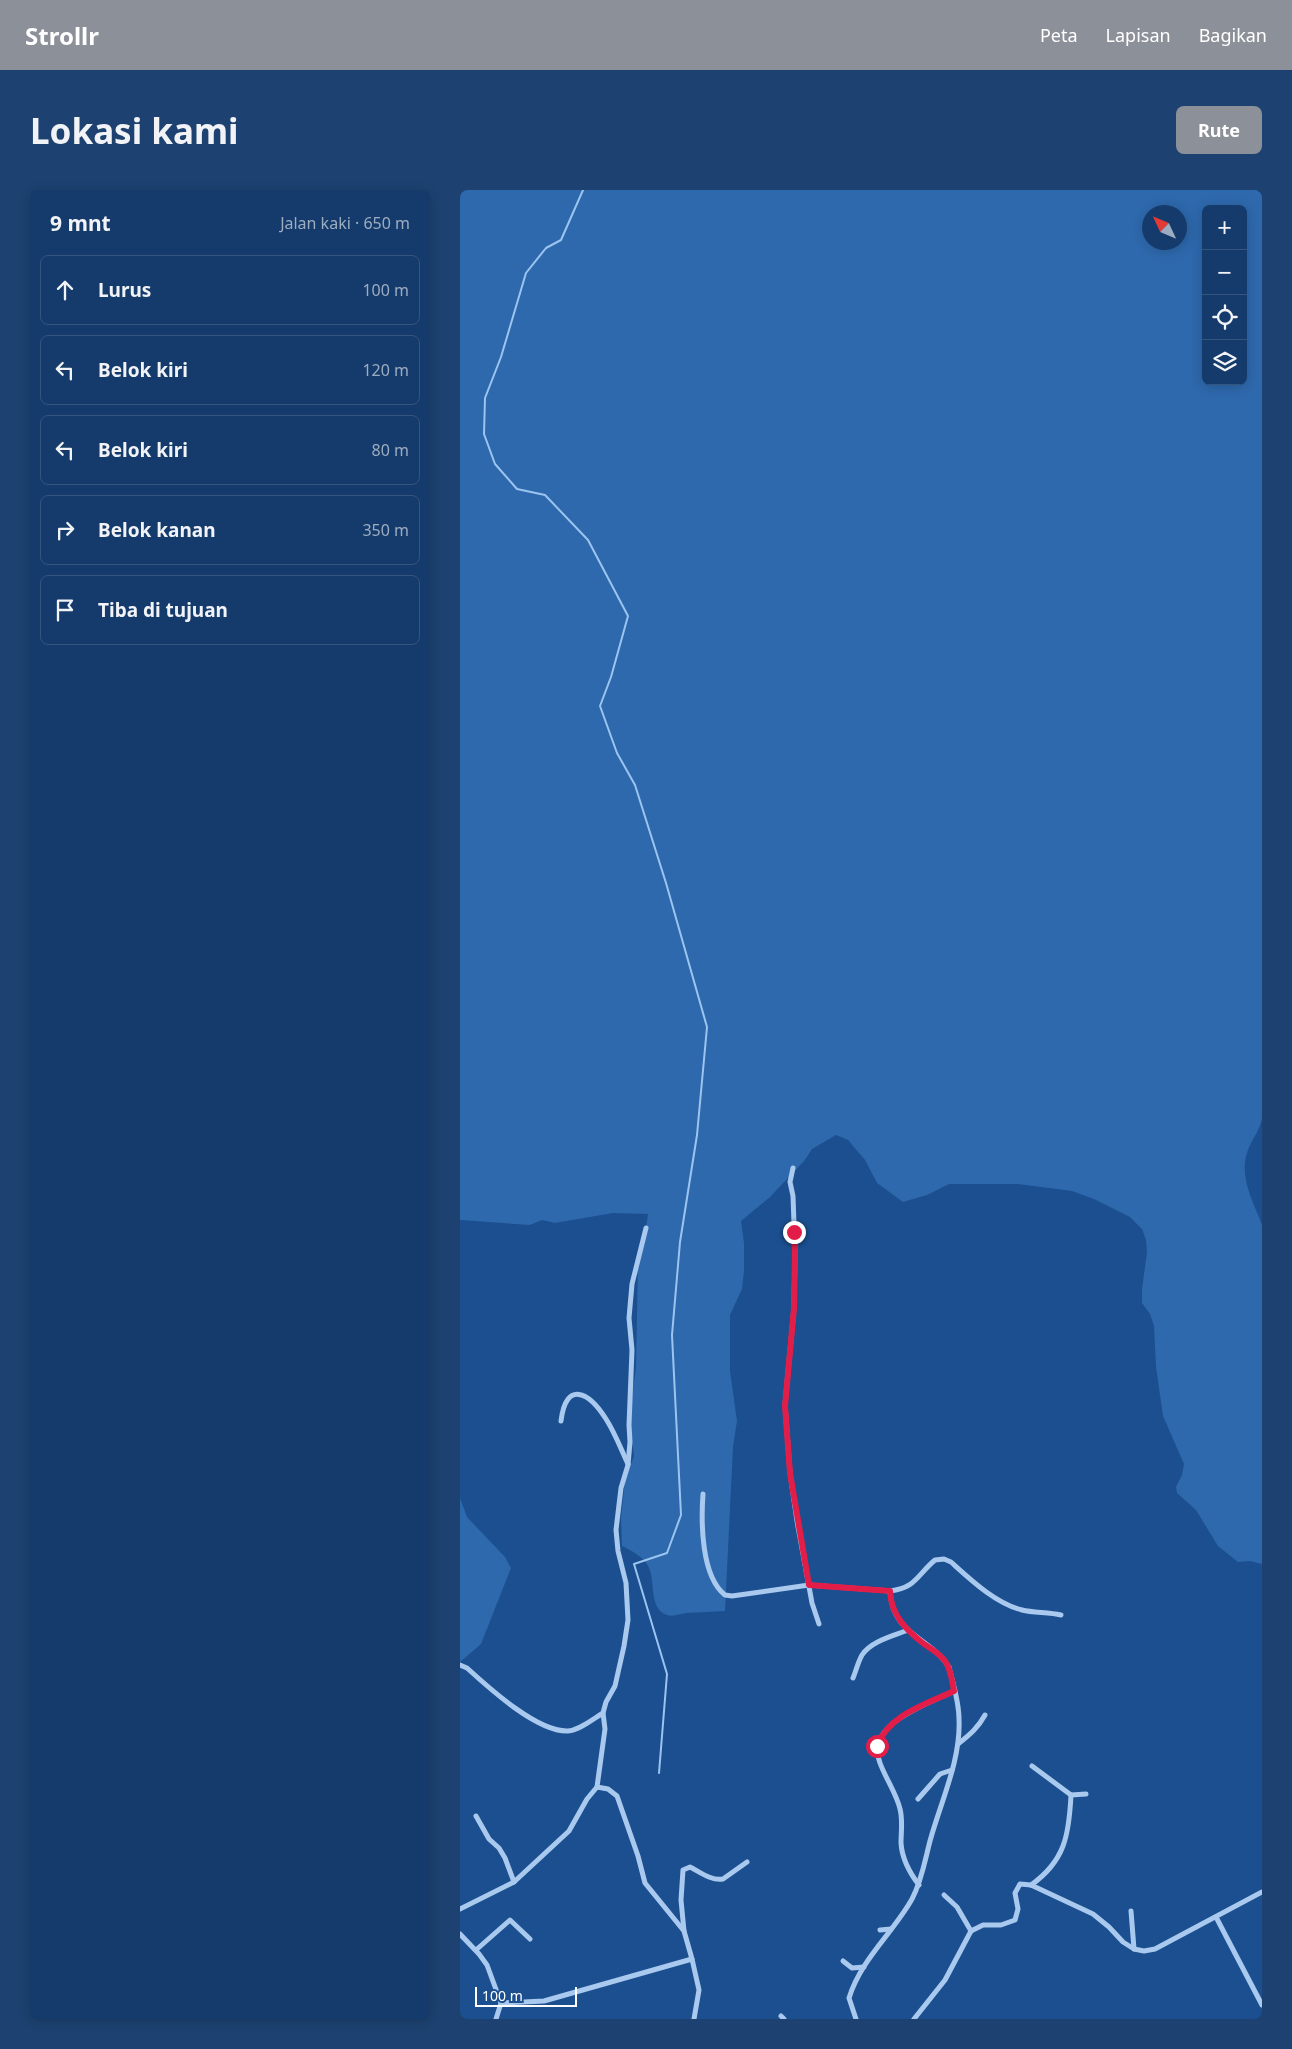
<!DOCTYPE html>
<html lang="id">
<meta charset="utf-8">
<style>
body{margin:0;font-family:"Noto Sans",sans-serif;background:#1d4271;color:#f1f3f6}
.controls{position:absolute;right:15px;top:15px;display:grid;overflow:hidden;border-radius:8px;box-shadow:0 2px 12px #0003}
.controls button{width:45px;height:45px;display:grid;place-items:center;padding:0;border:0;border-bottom:1px solid #33557e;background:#143b6b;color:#f1f3f6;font:25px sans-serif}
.compass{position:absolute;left:682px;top:15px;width:45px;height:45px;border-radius:50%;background:#143b6b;box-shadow:0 2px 12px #0003;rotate:314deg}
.scale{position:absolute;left:15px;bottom:12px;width:102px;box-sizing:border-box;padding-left:5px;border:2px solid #fff;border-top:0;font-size:14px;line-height:18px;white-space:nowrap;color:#fff;-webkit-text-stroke:4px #1b4f8f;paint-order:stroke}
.stop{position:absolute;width:15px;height:15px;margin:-11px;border:4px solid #e11d48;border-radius:50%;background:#fff}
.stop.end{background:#e11d48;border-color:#fff;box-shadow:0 1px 5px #0008}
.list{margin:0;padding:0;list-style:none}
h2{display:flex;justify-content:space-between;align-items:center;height:65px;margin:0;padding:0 20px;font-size:21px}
h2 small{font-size:16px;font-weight:400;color:#9dadc1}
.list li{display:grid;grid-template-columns:32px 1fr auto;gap:15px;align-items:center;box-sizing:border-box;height:70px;margin:0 10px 10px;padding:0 10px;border:1px solid #33557e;border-radius:8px}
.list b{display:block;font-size:19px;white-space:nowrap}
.list em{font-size:16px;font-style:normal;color:#9dadc1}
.icon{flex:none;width:28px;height:28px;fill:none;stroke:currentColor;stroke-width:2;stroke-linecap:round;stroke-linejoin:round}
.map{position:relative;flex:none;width:802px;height:1829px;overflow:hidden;border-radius:8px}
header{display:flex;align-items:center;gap:30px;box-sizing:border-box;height:70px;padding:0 25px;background:#8c9099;color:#fff}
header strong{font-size:24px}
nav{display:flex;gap:28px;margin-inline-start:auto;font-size:18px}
.intro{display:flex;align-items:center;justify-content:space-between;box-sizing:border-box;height:120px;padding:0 30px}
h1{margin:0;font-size:35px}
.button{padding:12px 22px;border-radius:8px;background:#8c9099;color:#fff;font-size:18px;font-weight:700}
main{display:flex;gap:30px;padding:0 30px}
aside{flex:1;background:#143b6b;border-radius:8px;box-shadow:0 2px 12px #0003}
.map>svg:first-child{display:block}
</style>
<header>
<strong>Strollr</strong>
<nav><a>Peta</a><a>Lapisan</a><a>Bagikan</a></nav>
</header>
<div class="intro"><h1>Lokasi kami</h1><a class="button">Rute</a></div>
<main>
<aside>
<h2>9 mnt<small>Jalan kaki · 650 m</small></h2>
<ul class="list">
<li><svg class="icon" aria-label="ahead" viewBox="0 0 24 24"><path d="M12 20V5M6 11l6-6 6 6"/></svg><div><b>Lurus</b></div><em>100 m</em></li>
<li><svg class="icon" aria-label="left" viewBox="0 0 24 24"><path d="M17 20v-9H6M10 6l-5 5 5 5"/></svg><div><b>Belok kiri</b></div><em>120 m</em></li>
<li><svg class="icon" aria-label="left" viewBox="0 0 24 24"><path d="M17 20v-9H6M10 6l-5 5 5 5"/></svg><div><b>Belok kiri</b></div><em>80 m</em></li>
<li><svg class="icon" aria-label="right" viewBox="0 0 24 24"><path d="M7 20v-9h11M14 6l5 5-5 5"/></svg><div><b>Belok kanan</b></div><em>350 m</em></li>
<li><svg class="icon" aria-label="arrive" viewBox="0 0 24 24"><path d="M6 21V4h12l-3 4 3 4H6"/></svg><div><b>Tiba di tujuan</b></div></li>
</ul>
</aside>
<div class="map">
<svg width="802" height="1829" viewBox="0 0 802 1829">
<rect width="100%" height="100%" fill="#1b4f8f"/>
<!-- green -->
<g fill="#2e69ad" fill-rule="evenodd">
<path d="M0,0H802V928C800,940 792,949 788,960C778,986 793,1011 802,1035V1374L790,1371L778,1372L758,1356L736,1320L717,1303L716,1297L722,1285L724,1274L703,1226L696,1177L694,1136L690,1124L682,1113V1099L687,1062L686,1050L682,1039L670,1027L634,1009L612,1001L558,994H489L467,1005L443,1012L417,993L405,970L388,950L376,945L352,959L345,970L310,1007L281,1031L284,1053V1081L282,1099L270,1125V1181L277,1231L273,1257L265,1421C252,1422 239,1422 226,1423C220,1424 213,1427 207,1425C187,1418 197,1389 187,1374C180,1365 172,1361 162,1356L161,1328L165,1290L174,1266L169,1227L176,1178L178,1074L184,1052L188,1024L153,1023L95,1033L82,1030L70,1035L0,1030ZM746,19H783V191H746ZM689,22H719V52H689Z"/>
<polygon points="0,1308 7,1327 45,1367 51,1378 21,1454 0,1472"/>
</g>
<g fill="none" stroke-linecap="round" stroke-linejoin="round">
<!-- stream -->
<polyline stroke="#9cc4f0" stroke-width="2" points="123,0 101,50 86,58 66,83 41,167 25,208 24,244 35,274 57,299 85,305 128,350 168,426 151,487 140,516 157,563 175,595 206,693 247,837 237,945 220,1052 212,1145 221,1325 207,1363 174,1374 207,1484 199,1583"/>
<!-- minor -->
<g stroke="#a9c9ee" stroke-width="5">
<polyline points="333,978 330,992 333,1006 335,1062 334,1118 325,1215 330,1283 337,1331 352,1413 359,1434"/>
<path d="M101,1231C106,1190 129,1202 146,1229C155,1243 161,1259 168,1274"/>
<path d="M243,1304C241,1332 241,1386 265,1405L272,1406L349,1395L430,1401C456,1398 457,1385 475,1370L484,1369L491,1372C511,1390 535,1413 562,1420C574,1423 588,1422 601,1425"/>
<path d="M0,1475L7,1478C29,1498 77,1542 108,1541C120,1540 133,1529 143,1523"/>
<path d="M393,1488C396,1481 398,1472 402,1465C411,1451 433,1446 448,1440"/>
<path d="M498,1554C509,1545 518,1538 525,1525"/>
<polyline points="611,1605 626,1604"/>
<polyline points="458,1609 480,1584 492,1580"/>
<polyline points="16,1626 29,1649 39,1658 45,1668 54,1692"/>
<path d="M459,1695C449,1682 442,1669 441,1653C441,1642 443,1630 440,1619C437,1605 425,1587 420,1573C404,1534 468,1514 494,1501"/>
<path d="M571,1695C605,1671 609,1645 611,1605L572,1576"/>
<polyline points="484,1705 497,1717 511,1741"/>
<polyline points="0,1719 54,1692 109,1641 127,1609 137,1597 145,1539 143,1523 146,1512 155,1496 164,1456 168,1430 166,1393 158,1361 156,1340 161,1298 168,1275 170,1252 169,1235 172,1160 169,1128 172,1094 186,1038"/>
<polyline points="671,1721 674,1759"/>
<polyline points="756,1727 802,1815"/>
<polyline points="420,1740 431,1739"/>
<path d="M224,1741L221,1710L223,1680L230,1677C240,1682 251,1691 263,1689L287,1672"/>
<polyline points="0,1744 19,1764 27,1775 41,1813"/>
<polyline points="16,1760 50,1730 70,1749"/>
<polyline points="232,1769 239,1800 234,1829"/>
<polyline points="383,1771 392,1778 404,1777"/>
<polyline points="321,1826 324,1829"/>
<polyline points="36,1829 41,1813 84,1811 232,1769 224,1741 185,1693 178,1666 157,1606 148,1599 137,1597"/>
<path d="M396,1829L389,1808C401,1769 433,1743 452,1709C462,1690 465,1670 470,1651C481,1611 501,1570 499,1529C499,1511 493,1494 489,1477C470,1447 432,1445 430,1401"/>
<polyline points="454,1829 485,1790 511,1741 523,1735 541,1735 555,1730 558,1719 555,1703 560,1694 571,1695 633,1724 649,1737 663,1752 674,1759 684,1761 695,1759 802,1702"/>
</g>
</g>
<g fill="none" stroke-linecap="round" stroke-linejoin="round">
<!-- route -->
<path stroke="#e11d48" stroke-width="6" d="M334,1042L335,1062L334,1118L325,1216L330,1283L349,1395L430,1401C431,1425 446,1440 464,1454C472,1459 480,1464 485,1471C491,1479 492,1491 494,1501C467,1514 428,1525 417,1556"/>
</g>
</svg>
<div class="controls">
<button>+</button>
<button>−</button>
<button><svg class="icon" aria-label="locate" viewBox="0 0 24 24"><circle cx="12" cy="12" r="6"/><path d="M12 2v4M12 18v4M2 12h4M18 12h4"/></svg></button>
<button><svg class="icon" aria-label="layers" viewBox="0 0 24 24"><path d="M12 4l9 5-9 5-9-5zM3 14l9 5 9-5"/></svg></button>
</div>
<svg class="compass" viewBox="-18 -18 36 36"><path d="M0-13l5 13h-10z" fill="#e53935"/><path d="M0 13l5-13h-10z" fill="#9dadc1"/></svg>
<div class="scale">100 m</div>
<div class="stop" style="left:417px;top:1556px"></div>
<div class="stop end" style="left:334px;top:1042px"></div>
</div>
</main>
